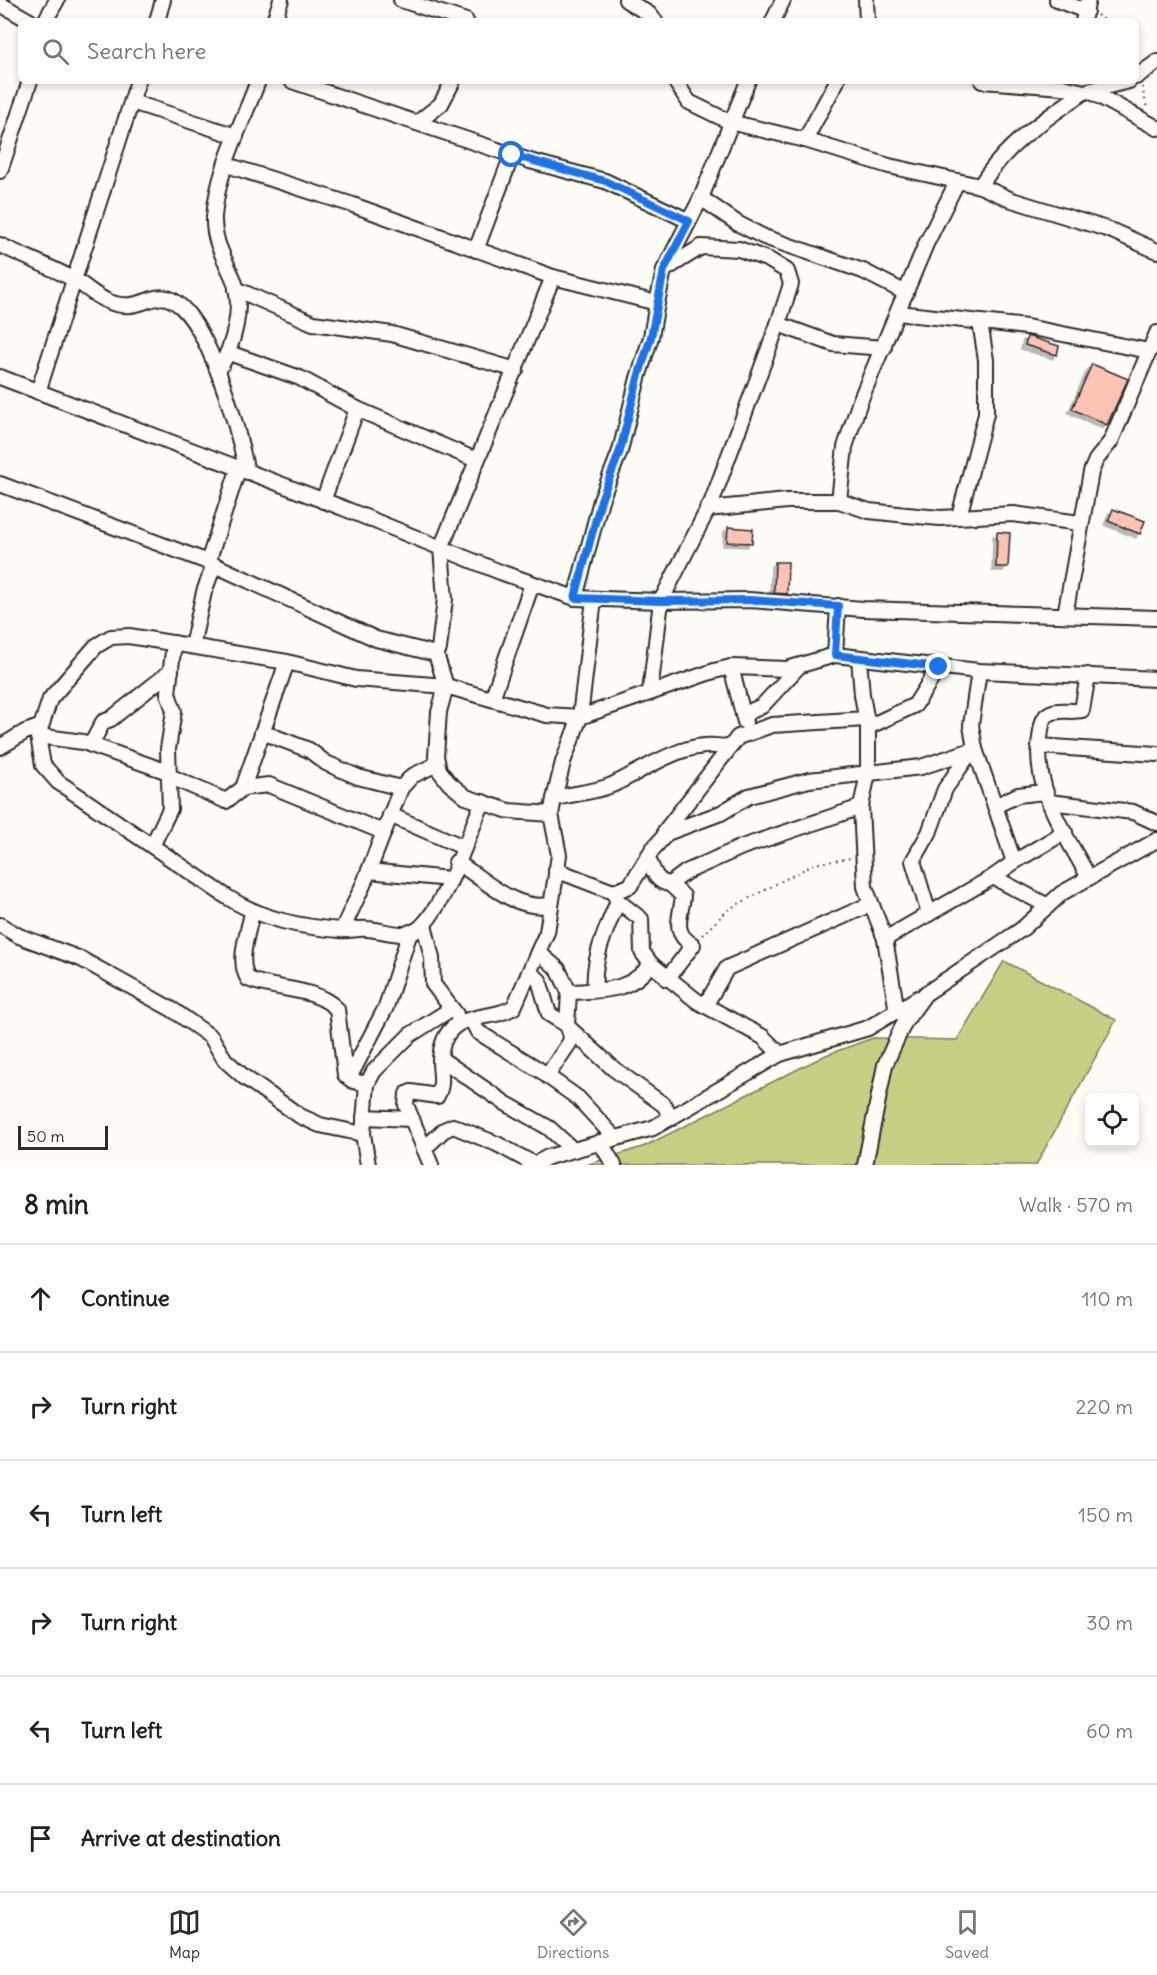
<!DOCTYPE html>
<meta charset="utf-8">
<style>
body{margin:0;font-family:Delius,sans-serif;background:#f2f2f2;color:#222}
.controls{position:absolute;right:18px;bottom:18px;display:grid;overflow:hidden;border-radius:9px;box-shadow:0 3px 9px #0003}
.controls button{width:54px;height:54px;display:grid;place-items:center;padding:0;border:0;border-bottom:2px solid #e0e0e0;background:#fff;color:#222;font:30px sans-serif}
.scale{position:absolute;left:18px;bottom:15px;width:90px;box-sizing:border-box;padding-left:6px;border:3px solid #2b2b2b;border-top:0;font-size:16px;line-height:21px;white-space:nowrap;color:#2b2b2b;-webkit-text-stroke:4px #fdfcf7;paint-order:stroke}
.stop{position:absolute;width:18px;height:18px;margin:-14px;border:4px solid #1a73e8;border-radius:50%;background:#fff}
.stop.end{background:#1a73e8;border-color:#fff;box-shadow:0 2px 6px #0008}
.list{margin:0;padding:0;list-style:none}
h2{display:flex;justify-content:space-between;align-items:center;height:78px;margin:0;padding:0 24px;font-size:26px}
h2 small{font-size:20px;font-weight:400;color:#767676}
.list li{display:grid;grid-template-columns:39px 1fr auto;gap:18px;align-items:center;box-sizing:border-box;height:108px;padding:0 24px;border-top:2px solid #e0e0e0}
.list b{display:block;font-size:22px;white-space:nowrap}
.list em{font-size:20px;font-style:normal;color:#767676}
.icon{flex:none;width:33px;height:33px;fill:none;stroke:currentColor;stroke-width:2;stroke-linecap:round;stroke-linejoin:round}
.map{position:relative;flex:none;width:1157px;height:1165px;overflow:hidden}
.search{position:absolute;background:#fff;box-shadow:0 3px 9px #0003;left:18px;right:18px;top:18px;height:66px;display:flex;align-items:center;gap:15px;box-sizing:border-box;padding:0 21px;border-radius:9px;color:#767676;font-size:22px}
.sheet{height:726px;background:#fff}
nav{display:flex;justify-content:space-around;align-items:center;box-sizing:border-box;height:84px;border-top:2px solid #e0e0e0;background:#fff;font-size:16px;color:#767676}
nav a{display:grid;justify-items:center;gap:3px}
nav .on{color:#2b2b2b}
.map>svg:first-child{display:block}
</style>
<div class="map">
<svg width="1157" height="1165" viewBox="0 0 1157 1165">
<defs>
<filter id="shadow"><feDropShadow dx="-4" dy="4" stdDeviation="0" flood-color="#0004"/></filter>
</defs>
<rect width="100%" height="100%" fill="#fdfcf7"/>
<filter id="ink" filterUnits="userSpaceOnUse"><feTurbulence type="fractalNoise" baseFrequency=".0167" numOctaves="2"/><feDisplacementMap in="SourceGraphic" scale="12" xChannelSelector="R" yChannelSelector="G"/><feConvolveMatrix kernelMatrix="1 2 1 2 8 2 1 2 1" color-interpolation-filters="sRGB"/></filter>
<g filter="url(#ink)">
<!-- green -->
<polygon fill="#c5d084" stroke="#787e58" stroke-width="1.5" points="1004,961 1116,1020 1036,1165 586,1165 645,1146 826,1055 873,1038 957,1040"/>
<!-- building -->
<g fill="#fdc4b4" stroke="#2b2b2b" stroke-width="1.5" filter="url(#shadow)">
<polygon points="1027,336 1059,346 1057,355 1025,345"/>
<polygon points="1092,364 1128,379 1107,425 1072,409"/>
<polygon points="1113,509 1145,521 1140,534 1108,521"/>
<polygon points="728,527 753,529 752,543 727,542"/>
<polygon points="997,532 1010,533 1008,567 996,567"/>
<polygon points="775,562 788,562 787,594 774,593"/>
</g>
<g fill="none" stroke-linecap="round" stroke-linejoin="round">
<defs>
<g id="street">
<polyline points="401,0 466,21"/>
<polyline points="626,0 649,14 655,21"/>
<polyline points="866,0 867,21"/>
<polyline points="1057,0 1086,11"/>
<polyline points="0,4 30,21"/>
<polyline points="45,21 57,0"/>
<polyline points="157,21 163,0"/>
<polyline points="274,21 281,0"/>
<polyline points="773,21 783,0"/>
<polyline points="1083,21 1088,0"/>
<polyline points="1136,77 1157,62"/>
<polyline points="292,81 530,161 605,181 689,221"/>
<polyline points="675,81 689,102 730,122 805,140 889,166 980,186 1012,200 1110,230 1157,251"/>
<polyline points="982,81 1063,87 1084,92 1129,81"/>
<polyline points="1090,91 1157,128"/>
<polyline points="132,102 236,136"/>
<polyline points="417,123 441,104 453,81"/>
<polyline points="805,140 837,81"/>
<polyline points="227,165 353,205 553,277 657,303 664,270 701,198 748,81"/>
<polyline points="0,171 30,81"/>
<path d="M980,186C1007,143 1043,121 1084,92"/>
<polyline points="701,198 737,223 764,237 863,271 906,293"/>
<path d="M0,245C25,257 51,267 75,280C85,286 94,295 105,300C136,315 150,293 167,298C208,310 239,434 247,472"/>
<polyline points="476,250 512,155"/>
<polyline points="664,270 701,247 739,249 769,260 787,271 791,284 778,324 833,344 884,348"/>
<polyline points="236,289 313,323 392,334 516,370"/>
<polyline points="898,313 1027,327 1149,351"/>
<polyline points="229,353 300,378 357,409"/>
<path d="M218,371C233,347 245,307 233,278C224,257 213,241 214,217C217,171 242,124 258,81"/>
<polyline points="0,377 343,508 500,572 575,598 661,601 749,600 863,609 1157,618"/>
<polyline points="38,392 138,81"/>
<polyline points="0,484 208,562 376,639 436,654"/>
<polyline points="323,501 357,409 476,460"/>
<polyline points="839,501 845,447 860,401 926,244 957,182"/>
<polyline points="707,509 787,501 839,501 869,511 907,515 940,518 1013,514 1080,523"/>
<polyline points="959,516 986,414 986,360 980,322"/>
<polyline points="208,562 238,470"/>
<polyline points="575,598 601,500 620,451 638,378 651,337 657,303"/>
<polyline points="594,599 580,717 563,762 554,799 551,814 559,855 547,932 538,952 558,969 569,992 567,1025 571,1036 570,1042 547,1076 578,1098 615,1138"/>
<polyline points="1065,615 1091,472 1096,460 1111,441 1157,333"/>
<polyline points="192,646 204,592 214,565"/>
<polyline points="835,655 838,606"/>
<polyline points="859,658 862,695 868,727 868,773 861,807 865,887 885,939 897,1012"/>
<polyline points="731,667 745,722"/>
<polyline points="979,671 971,725 975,749 995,806"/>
<polyline points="650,692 661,601 712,501 778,324"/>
<polyline points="492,699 532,584"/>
<polyline points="743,715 762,706 799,666"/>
<polyline points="868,727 915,705 939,667"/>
<polyline points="262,732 309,750 326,763 358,777 401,788"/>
<polyline points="38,736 83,742 168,772"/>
<polyline points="91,745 103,722 111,719 171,671"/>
<polyline points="1039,746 1157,754"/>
<polyline points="0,747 25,732 39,727"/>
<polyline points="169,776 226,801 243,788 269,785 383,832"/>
<polyline points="243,788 287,662"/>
<polyline points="1044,792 1018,795 995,806 1014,862 993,877 1048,906"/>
<path d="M554,799C573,793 593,793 612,785C649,768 687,737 729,748"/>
<path d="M483,802C467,837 449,897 423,925C408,942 386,930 367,929C358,928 349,931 340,930C299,927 262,919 227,897L58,782L43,765L38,736L50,699L96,646L111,637L129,636L287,662L356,679L446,686L547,715L580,717L714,671L731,667L787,669L835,655L979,671L1157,679"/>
<polyline points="1049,802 1133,812 1157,823"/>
<polyline points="551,814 509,811 466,797 449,783 439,770 436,756 439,712 446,686 436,654 439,649 445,599 441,548 553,277"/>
<polyline points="390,815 463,847"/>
<polyline points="665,831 738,737 772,725 866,719"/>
<polyline points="153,844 170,809 168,749 174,711 168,693 174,643"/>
<path d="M648,858C653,870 656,883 670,884L686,872L742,847L861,807"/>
<path d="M456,862C485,879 513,911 550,905"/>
<polyline points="1014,862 1065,832"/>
<polyline points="556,870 613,892 618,901 641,919 642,952 651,964 697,1001 763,1037 780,1054"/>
<polyline points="369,871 449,879"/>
<path d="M1088,876C1065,833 1033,790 1040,738C1041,731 1041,722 1046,716C1056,707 1070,713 1082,710L1088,675"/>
<polyline points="613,892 630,886 652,850 667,833 721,813 749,796 809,780 921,767 975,749"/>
<path d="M252,913C248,933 237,960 248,979C276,991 314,986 337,1009L345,1075L353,1081L367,1084"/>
<polyline points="929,914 913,861 929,833 945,789 972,750"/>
<polyline points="424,924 432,958 433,984 456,1014"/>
<polyline points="0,925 19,936 81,959 173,1010 211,1037 225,1060 244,1077 300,1116 320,1125 363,1134"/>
<polyline points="342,930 364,883 401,788 412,776 437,764"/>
<polyline points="885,939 993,877"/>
<polyline points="529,972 539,980 549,1014 567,1025"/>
<path d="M667,979L693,945C671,933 681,916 683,896L670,884"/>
<path d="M595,990C592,958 606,930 618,901"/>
<path d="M569,992C603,990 629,993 651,964"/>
<polyline points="705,1006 727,968 871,904"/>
<polyline points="471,1019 478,1032 546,1074"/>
<polyline points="569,1028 614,1069 664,1105 672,1118"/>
<polyline points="441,1059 505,1103 549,1128 573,1150"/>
<polyline points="349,1078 386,1007 410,932"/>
<polyline points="364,1117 411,1119"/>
<polyline points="600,1142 614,1165"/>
<polyline points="424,1149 444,1130 453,1126 497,1144 534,1164"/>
<polyline points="368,1165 363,1134 367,1084 374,1071 410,1035 451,1009"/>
<path d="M431,1165L406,1105L407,1094L411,1092L437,1096C446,1080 437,1068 441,1051C449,1008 489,1023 514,1007L538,952"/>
<polyline points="533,1165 548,1157 653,1128 780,1054 868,1028 918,998"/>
<polyline points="865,1165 885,1065 904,1023 925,994 1022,929 1062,893 1157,840"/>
</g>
</defs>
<!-- street casing -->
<use href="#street" stroke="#2b2b2b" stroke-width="18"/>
<!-- path -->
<g stroke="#2b2b2b" stroke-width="2" stroke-dasharray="1.5 4.5" stroke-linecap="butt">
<polyline points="1097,15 1107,21"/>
<polyline points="1142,87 1147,108"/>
<polyline points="702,935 729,909 814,864 851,858"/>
</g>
<!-- street -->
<use href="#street" stroke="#fdfcf7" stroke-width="14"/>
</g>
</g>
<g fill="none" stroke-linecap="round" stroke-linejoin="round" filter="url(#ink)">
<!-- route -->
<polyline stroke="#1a73e8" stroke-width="8" points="512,155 605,181 689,221 664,270 651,337 638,378 620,451 601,500 575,598 661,601 749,600 838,606 835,655 939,667"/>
</g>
</svg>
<div class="controls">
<button><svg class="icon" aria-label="locate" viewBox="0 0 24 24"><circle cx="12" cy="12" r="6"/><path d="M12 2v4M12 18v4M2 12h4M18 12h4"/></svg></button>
</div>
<div class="scale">50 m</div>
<div class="stop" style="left:512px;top:155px"></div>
<div class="stop end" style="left:939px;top:667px"></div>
<div class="search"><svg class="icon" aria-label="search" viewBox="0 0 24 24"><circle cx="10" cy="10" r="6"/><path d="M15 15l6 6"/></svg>Search here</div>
</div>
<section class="sheet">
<h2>8 min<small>Walk · 570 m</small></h2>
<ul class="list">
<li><svg class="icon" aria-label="ahead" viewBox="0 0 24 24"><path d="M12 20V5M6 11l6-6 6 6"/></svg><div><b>Continue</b></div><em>110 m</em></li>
<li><svg class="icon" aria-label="right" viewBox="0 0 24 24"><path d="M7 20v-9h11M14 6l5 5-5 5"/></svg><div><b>Turn right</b></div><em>220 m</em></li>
<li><svg class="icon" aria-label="left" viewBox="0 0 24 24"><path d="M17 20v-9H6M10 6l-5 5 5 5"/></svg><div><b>Turn left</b></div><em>150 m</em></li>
<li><svg class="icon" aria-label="right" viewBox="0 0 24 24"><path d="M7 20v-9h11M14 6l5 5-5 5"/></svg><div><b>Turn right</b></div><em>30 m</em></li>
<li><svg class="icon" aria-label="left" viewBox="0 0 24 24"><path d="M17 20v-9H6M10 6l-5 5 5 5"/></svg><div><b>Turn left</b></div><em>60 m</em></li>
<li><svg class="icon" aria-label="arrive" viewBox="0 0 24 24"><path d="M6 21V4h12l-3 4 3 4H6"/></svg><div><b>Arrive at destination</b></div></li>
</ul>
</section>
<nav>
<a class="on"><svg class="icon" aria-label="map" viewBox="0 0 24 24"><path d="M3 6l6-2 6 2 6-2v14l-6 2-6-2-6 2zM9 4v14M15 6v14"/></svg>Map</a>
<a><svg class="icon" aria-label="directions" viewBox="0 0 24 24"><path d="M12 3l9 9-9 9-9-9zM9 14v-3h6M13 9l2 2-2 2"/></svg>Directions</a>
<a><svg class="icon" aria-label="saved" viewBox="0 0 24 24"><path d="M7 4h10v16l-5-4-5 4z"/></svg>Saved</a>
</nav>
